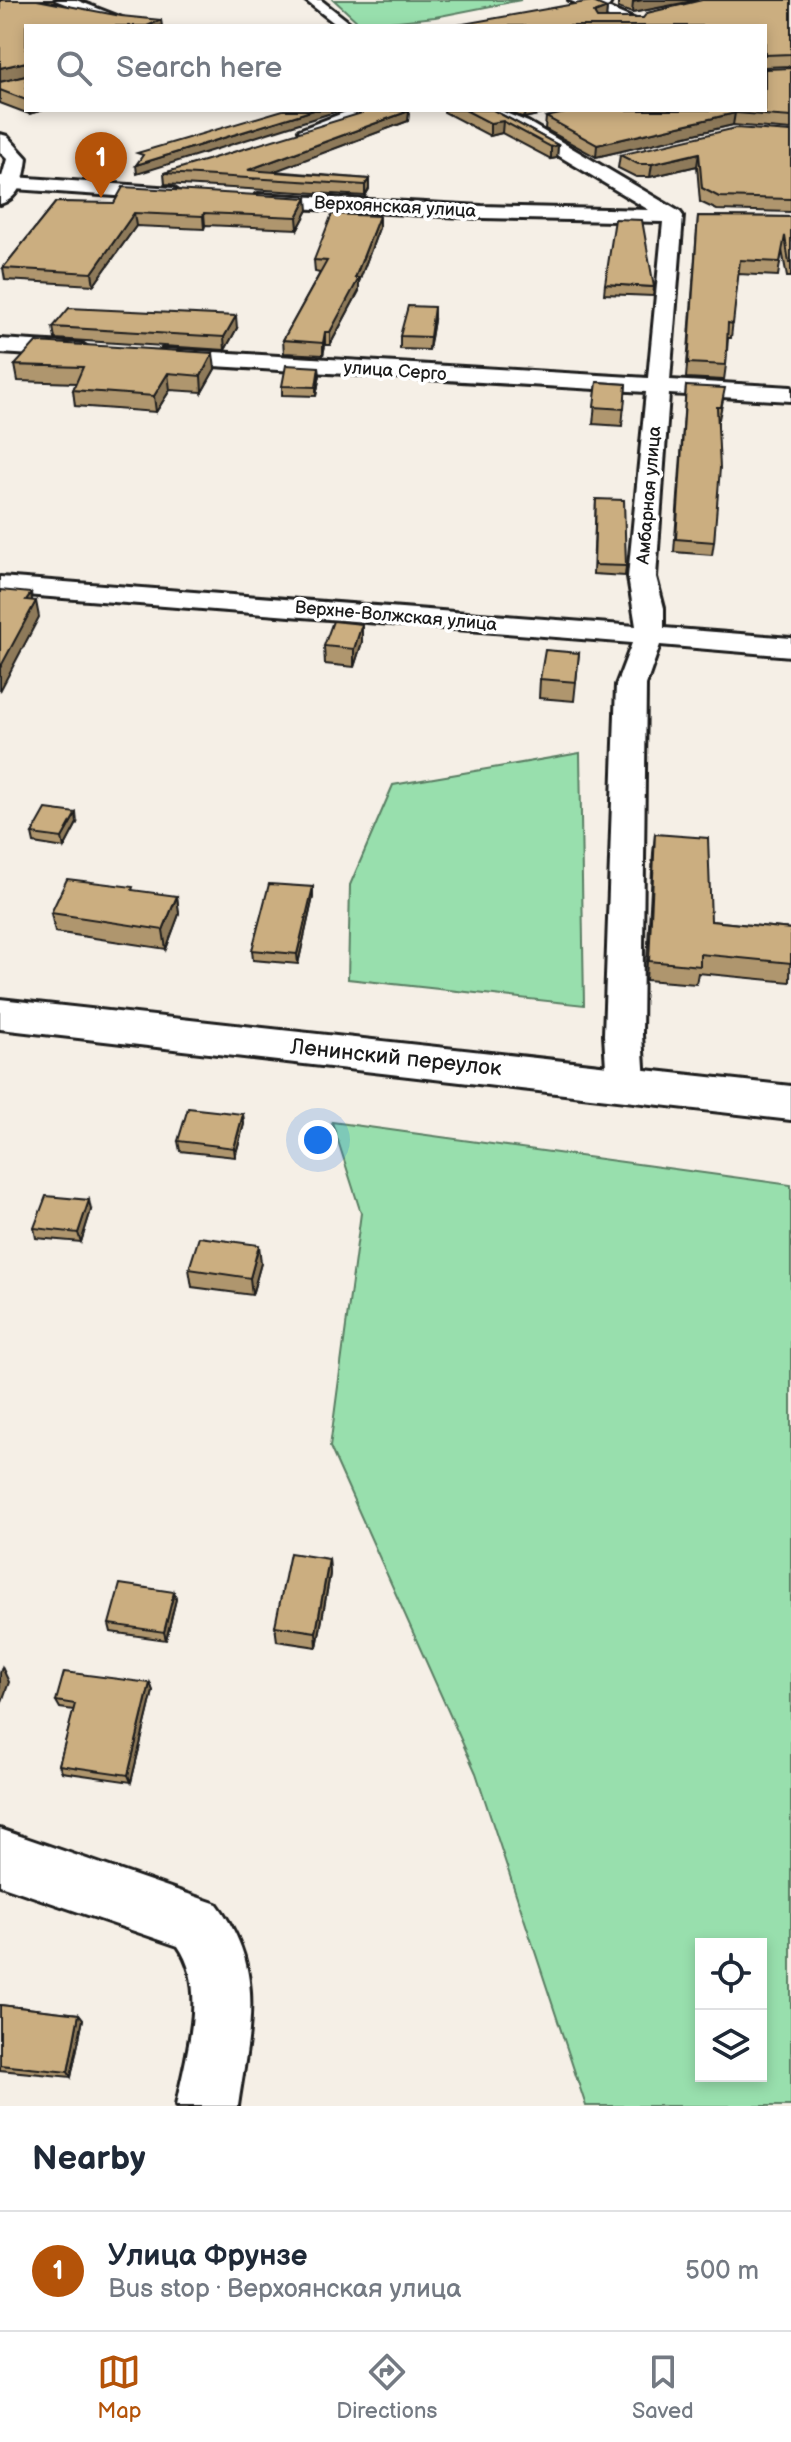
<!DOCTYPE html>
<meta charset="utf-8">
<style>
body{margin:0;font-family:"Balsamiq Sans",sans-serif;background:#f6f6f7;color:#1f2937}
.controls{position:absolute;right:24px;bottom:24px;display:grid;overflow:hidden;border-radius:0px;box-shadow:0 4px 12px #0003}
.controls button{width:72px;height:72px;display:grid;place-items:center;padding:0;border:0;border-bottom:2px solid #e0e1e3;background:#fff;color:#1f2937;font:40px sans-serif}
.you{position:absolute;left:318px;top:1140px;width:28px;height:28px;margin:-20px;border:6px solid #fff;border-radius:50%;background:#1a73e8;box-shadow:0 0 0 12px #1a73e833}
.badge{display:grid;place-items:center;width:52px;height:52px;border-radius:50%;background:#b45309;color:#fff;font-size:26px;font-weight:700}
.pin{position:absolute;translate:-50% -66px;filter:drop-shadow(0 2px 4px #0008)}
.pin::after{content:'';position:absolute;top:42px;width:28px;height:24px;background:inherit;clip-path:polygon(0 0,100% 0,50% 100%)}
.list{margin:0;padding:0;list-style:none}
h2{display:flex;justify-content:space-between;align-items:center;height:104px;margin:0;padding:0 32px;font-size:34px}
h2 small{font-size:26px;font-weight:400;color:#747a83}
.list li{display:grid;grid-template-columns:52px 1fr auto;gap:24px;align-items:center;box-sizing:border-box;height:120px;padding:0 32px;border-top:2px solid #e0e1e3}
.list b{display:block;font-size:30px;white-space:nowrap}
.list p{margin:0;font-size:26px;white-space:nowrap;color:#747a83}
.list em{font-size:26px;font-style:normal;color:#747a83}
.icon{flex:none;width:44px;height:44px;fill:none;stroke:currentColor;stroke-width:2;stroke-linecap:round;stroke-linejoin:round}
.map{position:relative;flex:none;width:791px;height:2106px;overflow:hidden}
.search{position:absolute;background:#fff;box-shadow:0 4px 12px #0003;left:24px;right:24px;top:24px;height:88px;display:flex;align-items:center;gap:20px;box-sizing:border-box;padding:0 28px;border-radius:0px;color:#747a83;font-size:30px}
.sheet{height:224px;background:#fff}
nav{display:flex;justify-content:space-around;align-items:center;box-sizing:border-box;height:112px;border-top:2px solid #e0e1e3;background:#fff;font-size:22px;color:#747a83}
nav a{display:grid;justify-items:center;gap:4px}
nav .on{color:#b45309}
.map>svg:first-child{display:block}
</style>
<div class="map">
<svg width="791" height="2106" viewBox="0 0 791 2106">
<rect width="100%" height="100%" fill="#f5efe6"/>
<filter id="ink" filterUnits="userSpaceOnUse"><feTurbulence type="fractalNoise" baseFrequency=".0125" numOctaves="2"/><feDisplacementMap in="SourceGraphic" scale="16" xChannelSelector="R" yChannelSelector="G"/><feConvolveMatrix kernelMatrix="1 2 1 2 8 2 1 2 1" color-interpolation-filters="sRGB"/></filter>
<g filter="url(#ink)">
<!-- green -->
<g fill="#98dfad" stroke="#5a7e64" stroke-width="2" fill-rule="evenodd">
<polygon points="334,0 521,0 435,17 361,25"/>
<polygon points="580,753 584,1005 348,979 350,885 393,785"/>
<path d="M332,1122L791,1185V2106H586L476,1773L330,1447L361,1213ZM761,1944V2076H701V1944Z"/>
</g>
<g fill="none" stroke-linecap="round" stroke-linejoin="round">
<defs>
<polyline id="lane" points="584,3 602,0"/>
<g id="street">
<polygon points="55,0 76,0 143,26 122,26"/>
<polygon points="305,0 321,0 354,26 338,26"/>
<polygon points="569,0 589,0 650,26 630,26"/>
<path d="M351,110H368C358,124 320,138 302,134L299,130Z"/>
<polygon points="476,110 498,110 528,122 680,212 683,216 670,380 791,387 791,401 669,394 656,577 664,608 664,628 791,638 791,656 660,645 646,685 642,1035 645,1083 640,1093 626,1097 612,1093 607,1083 604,1035 616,685 632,643 0,593 0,577 636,626 628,577 646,392 163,363 152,356 163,349 648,378 663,222 482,218 258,206 249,200 258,194 482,206 649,210 516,130"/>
<polygon points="0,176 173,188 182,194 173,200 0,188"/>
<polygon points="0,339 82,344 93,351 82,358 0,353"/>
<path d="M0,1829L217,1904C267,1970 249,2031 238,2106H176C185,2057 209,1990 178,1946L0,1885Z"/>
</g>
<g id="secondary">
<path d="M0,134L7,136L27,158C25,176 21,198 0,204V184L7,159L0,152Z"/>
<polygon points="0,999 791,1086 791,1120 0,1029"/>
</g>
</defs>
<!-- lane casing -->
<use href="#lane" stroke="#1c1c1c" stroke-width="24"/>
<!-- street casing -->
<use href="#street" stroke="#1c1c1c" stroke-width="6"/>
<!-- secondary casing -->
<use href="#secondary" stroke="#1c1c1c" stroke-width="6"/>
<!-- lane -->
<use href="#lane" stroke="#fff" stroke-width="18"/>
<!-- street -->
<use href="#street" fill="#fff" fill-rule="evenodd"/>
<!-- secondary -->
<use href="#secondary" fill="#fff" fill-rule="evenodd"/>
</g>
<!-- wall -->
<g fill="#af966e" stroke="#1c1c1c" stroke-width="2">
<polygon points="614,0 698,0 632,13 618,8 618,2"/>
<polygon points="791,0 791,66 765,67 452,26 607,8 606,18 643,18"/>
<polygon points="791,68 791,130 733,125 596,157 545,129 546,117"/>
<polygon points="26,76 26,110 43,110 29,114 0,103 0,82"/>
<polygon points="444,110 493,110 558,145 557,158 551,159 502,133 490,136 444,112"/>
<polygon points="505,110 560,110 524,118"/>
<polygon points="409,111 408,121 273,171 369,179 369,189 365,196 165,184 164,173"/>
<polygon points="791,132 791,212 717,210 700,202 697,166 650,177 636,177 618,168 620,155"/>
<polygon points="56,202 308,210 298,229 205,225 204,229 136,226 94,285 5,280 3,268"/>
<polygon points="698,216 791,217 791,277 787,277 782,250 778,276 738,274 731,338 728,338 726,365 724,380 686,378"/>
<polygon points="379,228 359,282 359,291 330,345 325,345 323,355 284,353 283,340 320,273 315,272 314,260"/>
<polygon points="605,284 654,287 653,296 604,294"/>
<polygon points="434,320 429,350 400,349 400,336"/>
<polygon points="53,327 237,328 225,350 55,339"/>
<polygon points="15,365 215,369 202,392 170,390 156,412 75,406 73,390 76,383 18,381"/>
<polygon points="320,375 316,396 282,395 282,386"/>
<polygon points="597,382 626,384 622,426 593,424"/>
<polygon points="686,386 723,400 719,419 718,419 714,542 712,555 674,552"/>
<polygon points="596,499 626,566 625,576 593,574"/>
<polygon points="362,624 362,642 354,667 325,664 324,646"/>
<polygon points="579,653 574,701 539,698 540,679"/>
<polygon points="77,823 64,848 34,843 32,834"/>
<polygon points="655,834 711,921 791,929 790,982 698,973 696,984 646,980 653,853"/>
<polygon points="313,887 313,897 298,964 253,960 252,950"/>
<polygon points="177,896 179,914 166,949 55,932 51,913"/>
<polygon points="243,1114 244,1124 235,1157 180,1151 178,1141"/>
<polygon points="91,1210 81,1242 36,1238 34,1228"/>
<polygon points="261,1263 252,1295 192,1287 189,1269"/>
<polygon points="329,1559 330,1574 317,1647 277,1641 275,1626"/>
<polygon points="174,1592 176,1599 166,1640 111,1632 109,1624"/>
<polygon points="150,1683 153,1691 131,1782 62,1772 59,1765 74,1710 60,1708 56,1701"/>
<polygon points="0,2005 79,2014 83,2019 71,2077 0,2070"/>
</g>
<!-- shaded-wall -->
<g fill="#8e7a5a" stroke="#1c1c1c" stroke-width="2">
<polygon points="25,0 54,0 55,3"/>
<polygon points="643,0 698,0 632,13 633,2"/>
<polygon points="607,8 606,19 593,25 594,13"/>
<polygon points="161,20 162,26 147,26"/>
<polygon points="26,62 26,76 0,82 0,68"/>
<polygon points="28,110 43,110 29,114"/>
<polygon points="314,110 341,110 137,174 136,165"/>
<polygon points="525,110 560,110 524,118"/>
<polygon points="409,111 408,121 254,179 248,170"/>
<polygon points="735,113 733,125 596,157 597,145"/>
<polygon points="503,121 502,133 490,136 490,123"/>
<polygon points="558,145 557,158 551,159 551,147"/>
<polygon points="699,153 697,166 650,177 652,164"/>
<polygon points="369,179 369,189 365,196 365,185"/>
<polygon points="307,198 308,210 298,229 297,217"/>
<polygon points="134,213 136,226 94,285 92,273"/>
<polygon points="204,213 205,225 204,229 203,216"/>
<polygon points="379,216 379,228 359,282 359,291 330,345 330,332 355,278"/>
<polygon points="434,307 434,320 429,350 430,337"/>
<polygon points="236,316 237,328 225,350 224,337"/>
<polygon points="325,332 325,345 323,355 323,343"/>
<polygon points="213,353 215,369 202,392 201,376"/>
<polygon points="319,367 320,375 316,396 316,387"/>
<polygon points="168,373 170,390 156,412 154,396"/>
<polygon points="31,593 33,606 36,601 39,617 0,691 0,668 26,600"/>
<polygon points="362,624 362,642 354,667 354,649"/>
<polygon points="76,813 77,823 64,848 62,838"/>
<polygon points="313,887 313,897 298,964 297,954"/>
<polygon points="177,896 179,914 166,949 163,930"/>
<polygon points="243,1114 244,1124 235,1157 234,1148"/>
<polygon points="89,1200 91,1210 81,1242 78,1233"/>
<polygon points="259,1245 261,1263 252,1295 250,1278"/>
<polygon points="329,1559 330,1574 317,1647 316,1632"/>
<polygon points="174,1592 176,1599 166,1640 164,1632"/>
<polygon points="2,1667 9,1682 0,1707 0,1673"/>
<polygon points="150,1683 153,1691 131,1782 128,1775"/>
<polygon points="79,2014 83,2019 71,2077 68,2072"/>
</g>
<!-- building -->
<g fill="#cbae80" stroke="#1c1c1c" stroke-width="2">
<polygon points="0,0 37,0 121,16 161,20 147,26 26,26 26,68 26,62 0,68"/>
<polygon points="702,0 791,0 791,54 765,55 765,26 452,26 591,1 607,8 594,13 597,18 643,18 647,13"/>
<polygon points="791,68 791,117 735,113 597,145 546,117 580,110 765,110 765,69"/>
<polygon points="26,76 26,100 0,90 0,82"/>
<polygon points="283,110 314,110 136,165 143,155 137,153"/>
<polygon points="363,110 409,111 248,170 369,179 365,185 164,173 362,113"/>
<polygon points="465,110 493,110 558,145 551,147 503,121 490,123"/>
<polygon points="736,128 791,132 791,199 719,197 702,188 699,153 652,164 638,164 620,155"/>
<polygon points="123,187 307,198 297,217 204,213 203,216 134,213 92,273 3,268 56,202 114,203"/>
<polygon points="332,214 379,216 355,278 359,278 330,332 325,332 323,343 283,340 327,261 314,260"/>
<polygon points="698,216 791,217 791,263 789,263 785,236 780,262 740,260 733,324 728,323 726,365 688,363"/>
<polygon points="615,219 642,220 654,287 605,284"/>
<polygon points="408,306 434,307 430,337 400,336"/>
<polygon points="69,308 236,316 224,337 53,327"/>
<polygon points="36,342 213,353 201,376 168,373 154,396 73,390 83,367 15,365"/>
<polygon points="286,365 319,367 316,387 282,386"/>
<polygon points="597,382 626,384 624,409 594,407"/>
<polygon points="686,386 725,388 721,407 717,407 720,468 714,542 676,539"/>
<polygon points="596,499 624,500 626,566 594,565"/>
<polygon points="0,590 31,593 26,600 36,601 0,668"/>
<polygon points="333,621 362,624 354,649 324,646"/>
<polygon points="545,650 579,653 576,682 540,679"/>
<polygon points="46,809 76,813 62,838 32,834"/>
<polygon points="655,834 708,838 711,921 791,929 791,963 700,954 700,966 649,961"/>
<polygon points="67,879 133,887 132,890 177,896 163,930 51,913"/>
<polygon points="269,884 313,887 297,954 252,950"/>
<polygon points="188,1108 243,1114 234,1148 178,1141"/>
<polygon points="46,1196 89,1200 78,1233 34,1228"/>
<polygon points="199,1237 259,1245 250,1278 189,1269"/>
<polygon points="290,1553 329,1559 316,1632 275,1626"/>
<polygon points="120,1584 174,1592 164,1632 109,1624"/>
<polygon points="64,1672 150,1683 128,1775 59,1765 75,1704 56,1701"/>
<polygon points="0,2005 79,2014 68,2072 0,2065"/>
</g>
</g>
<g text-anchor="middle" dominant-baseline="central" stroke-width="7" stroke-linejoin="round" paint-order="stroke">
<!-- far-street labels -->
<g font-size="18" fill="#1c1c1c" stroke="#fff">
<text transform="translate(395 207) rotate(3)">Верхоянская улица</text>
<text transform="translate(395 371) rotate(4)">улица Серго</text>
<text transform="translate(649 495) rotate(-85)">Амбарная улица</text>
<text transform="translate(396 616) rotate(5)">Верхне-Волжская улица</text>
</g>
<!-- street labels -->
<g font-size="22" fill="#1c1c1c" stroke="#fff">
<text transform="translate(396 1058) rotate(6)">Ленинский переулок</text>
</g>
</g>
</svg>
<div class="controls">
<button><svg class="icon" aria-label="locate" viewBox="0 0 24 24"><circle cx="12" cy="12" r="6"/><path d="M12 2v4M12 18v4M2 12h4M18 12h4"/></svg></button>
<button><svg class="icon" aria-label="layers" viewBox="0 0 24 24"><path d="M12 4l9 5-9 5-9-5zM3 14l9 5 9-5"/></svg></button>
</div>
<div class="you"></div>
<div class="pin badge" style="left:101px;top:198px">1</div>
<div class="search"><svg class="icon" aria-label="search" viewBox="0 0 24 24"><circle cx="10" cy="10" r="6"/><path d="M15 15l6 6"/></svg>Search here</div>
</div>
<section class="sheet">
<h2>Nearby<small></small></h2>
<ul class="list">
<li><span class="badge">1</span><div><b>Улица Фрунзе</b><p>Bus stop · Верхоянская улица</p></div><em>500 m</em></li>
</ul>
</section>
<nav>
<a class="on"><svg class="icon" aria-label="map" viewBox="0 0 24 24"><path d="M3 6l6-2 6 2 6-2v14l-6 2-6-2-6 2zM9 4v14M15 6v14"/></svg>Map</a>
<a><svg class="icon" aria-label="directions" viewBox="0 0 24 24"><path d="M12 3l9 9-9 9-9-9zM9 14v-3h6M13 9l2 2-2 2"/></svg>Directions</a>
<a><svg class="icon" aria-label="saved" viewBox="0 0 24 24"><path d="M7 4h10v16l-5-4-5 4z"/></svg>Saved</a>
</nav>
